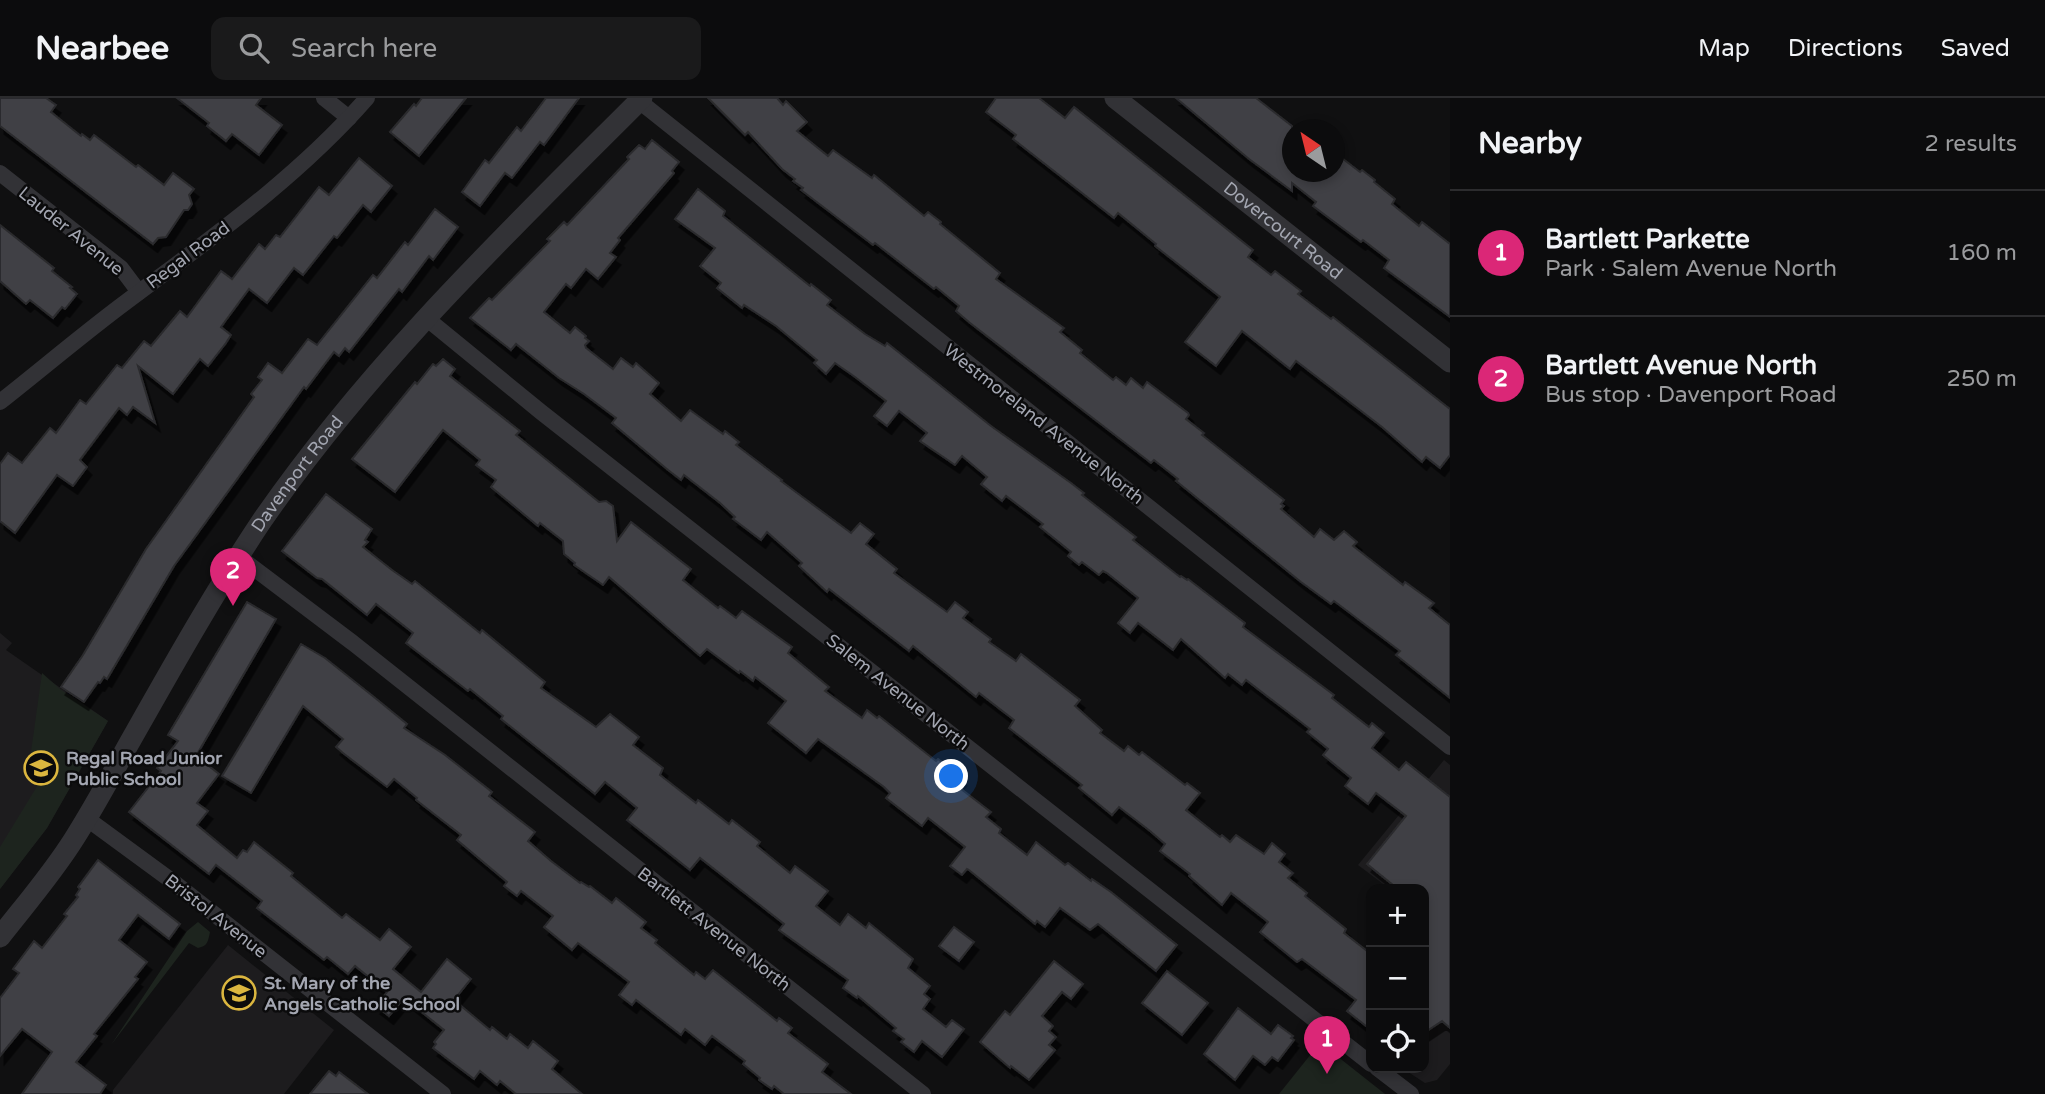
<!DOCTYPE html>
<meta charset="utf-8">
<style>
body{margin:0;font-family:"Varela Round",sans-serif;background:#1a1a1b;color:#f1f3f6}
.controls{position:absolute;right:21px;bottom:21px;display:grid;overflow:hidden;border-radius:14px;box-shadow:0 4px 10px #0003}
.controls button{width:63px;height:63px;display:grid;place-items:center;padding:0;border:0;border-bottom:2px solid #2c2c2e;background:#0c0c0d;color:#f1f3f6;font:35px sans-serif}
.compass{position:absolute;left:1282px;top:21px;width:63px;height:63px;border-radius:50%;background:#0c0c0d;box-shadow:0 4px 10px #0003;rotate:325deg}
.you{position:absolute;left:952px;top:679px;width:24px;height:24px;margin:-18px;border:5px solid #fff;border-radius:50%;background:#1a73e8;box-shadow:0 0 0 10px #1a73e833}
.badge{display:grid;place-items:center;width:46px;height:46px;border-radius:50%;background:#db2777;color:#fff;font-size:23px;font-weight:700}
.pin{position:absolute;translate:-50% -58px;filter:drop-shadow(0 2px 4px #0008)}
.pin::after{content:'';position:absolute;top:37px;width:24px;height:21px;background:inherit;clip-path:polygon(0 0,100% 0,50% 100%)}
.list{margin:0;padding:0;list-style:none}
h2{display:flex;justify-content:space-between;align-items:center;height:91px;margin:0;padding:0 28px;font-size:30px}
h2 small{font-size:23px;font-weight:400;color:#9a9b9d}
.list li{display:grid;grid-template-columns:46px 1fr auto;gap:21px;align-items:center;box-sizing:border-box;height:126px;padding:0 28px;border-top:2px solid #2c2c2e}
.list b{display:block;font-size:26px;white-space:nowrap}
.list p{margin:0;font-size:23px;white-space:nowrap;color:#9a9b9d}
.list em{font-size:23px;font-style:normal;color:#9a9b9d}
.icon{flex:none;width:38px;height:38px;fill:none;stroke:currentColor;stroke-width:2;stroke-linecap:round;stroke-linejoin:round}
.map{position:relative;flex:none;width:1450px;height:996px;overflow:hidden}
header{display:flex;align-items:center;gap:42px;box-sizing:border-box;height:98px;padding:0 35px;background:#0c0c0d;border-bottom:2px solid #2c2c2e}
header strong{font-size:33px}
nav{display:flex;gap:38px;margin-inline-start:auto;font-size:24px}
.search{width:490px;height:63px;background:#1a1a1b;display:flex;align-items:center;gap:18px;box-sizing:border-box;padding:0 24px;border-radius:14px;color:#9a9b9d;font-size:26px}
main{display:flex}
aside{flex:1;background:#0c0c0d}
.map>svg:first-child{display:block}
</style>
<header>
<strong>Nearbee</strong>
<div class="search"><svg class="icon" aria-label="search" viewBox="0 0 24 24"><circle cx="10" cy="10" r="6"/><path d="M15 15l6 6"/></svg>Search here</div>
<nav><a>Map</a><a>Directions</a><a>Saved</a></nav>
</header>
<main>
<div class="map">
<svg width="1450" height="996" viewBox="0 0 1450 996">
<defs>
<filter id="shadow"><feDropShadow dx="4.5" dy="8" stdDeviation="0" flood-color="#0009"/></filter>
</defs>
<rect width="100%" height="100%" fill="#101011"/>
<!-- built -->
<g fill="#1d1c1e">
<polygon points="0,535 12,545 6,552 108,623 47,730 0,791"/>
<polygon points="1444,662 1450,667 1450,966 1437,982 1425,985 1402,970 1424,970 1424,791 1390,791 1358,767"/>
<polygon points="228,847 334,932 284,996 113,996 113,992"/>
</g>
<!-- green -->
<g fill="#1d241e">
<polygon points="42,575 60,591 108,623 47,730 0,791 0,749 44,677 29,668"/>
<path d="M198,824L210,834C208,843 208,848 198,850L189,845L111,947L187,833Z"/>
<polygon points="1323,947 1385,996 1279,996 1311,956"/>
</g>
<!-- building -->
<g fill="#404044" stroke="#2b2b2d" stroke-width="2" filter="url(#shadow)">
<polygon points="0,0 46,0 56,7 51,14 81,38 82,36 90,42 94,37 136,69 138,67 164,87 173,75 194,91 189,97 192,106 188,112 184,112 166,139 158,140 153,146 0,28"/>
<polygon points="177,0 261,0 256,7 282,27 259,57 232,36 226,43 207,28 209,25"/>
<polygon points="422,0 466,0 419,58 390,34 414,6 416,8"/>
<polygon points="546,0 579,0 544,47 540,44 512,80 505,75 480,108 462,94 485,62 489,65 517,29 521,33"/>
<polygon points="708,0 777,0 783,7 786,3 807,24 797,33 828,58 833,52 872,80 874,77 924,118 928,114 941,124 940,126 1000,175 996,181 1064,230 1060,234 1082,252 1080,255 1113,282 1116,279 1126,287 1131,280 1143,290 1147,284 1188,315 1189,317 1186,321 1204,335 1202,337 1284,402 1281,406 1284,408 1281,411 1314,439 1320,431 1334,442 1344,433 1357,444 1353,448 1403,487 1405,484 1434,505 1429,510 1450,527 1450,600 1396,557 1400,553 1334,503 1331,506 1301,484 1176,383 1178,381 1154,362 1151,365 970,225 956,213 959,208 936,189 934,191 875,145 873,147 801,92 803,90 793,83 795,81 782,71 748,34 745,37"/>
<polygon points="996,0 1039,0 1065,20 1074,9 1253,152 1248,159 1271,177 1275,173 1301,193 1298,196 1331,221 1333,219 1450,311 1450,357 1440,370 1426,359 1422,364 1382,329 1296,263 1290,271 1242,233 1216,268 1185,244 1220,199 1155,148 1156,146 1118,115 1114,120 1013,41 1016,37 986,14"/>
<polygon points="1176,0 1256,0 1292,28 1292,74 1334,74 1334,54 1360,74 1362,72 1375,82 1374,84 1395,101 1392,106 1419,128 1422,124 1450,146 1450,219 1384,170 1389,162 1363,142 1361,144 1313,108 1316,104 1292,85 1292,93 1249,61"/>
<polygon points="652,42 679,64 672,73 674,75 618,140 620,142 610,155 616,159 598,181 586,171 571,190 566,186 544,214 570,235 575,229 586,238 585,240 589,243 585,247 586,250 613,271 621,260 633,269 636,265 659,285 650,296 681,323 690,312 723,336 725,333 739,344 736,347 782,382 781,383 851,435 860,425 874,436 866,446 897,471 894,475 947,514 955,504 968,514 963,520 991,541 989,544 1016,563 1021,556 1080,602 1075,608 1102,632 1100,635 1124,653 1128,648 1139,657 1142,654 1185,687 1187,685 1200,695 1186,712 1220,739 1222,737 1230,744 1236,737 1264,756 1272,745 1285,756 1279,764 1293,775 1288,780 1307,795 1305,798 1346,831 1344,835 1371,856 1371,932 1347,913 1356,902 1302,861 1297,864 1260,834 1268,824 1231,795 1222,807 1189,778 1190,776 1160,753 1165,746 1150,733 1119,709 1112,717 1079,690 1082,687 1009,630 1014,622 979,595 976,599 913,548 909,553 829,491 827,494 799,468 802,465 767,434 761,442 733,421 735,419 720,405 684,377 681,382 668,372 612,325 616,320 584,296 559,280 516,246 511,252 470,220 489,200 492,202 550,143 547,141 564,124 567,127 629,61 627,59 639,47 645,51"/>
<polygon points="359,60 392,88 371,114 363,107 337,140 334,138 303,177 294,170 267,205 249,191 221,229 231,237 226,245 208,268 200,261 173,296 138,268 155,325 133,309 127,317 119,310 80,362 87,369 73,388 57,377 15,435 0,423 0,366 8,355 22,365 50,330 56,335 80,302 86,306 117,267 122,270 144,243 151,248 180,213 187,219 221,173 232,181 259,146 265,151 276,137 280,139 319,89 329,97"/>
<polygon points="698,91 725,113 723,118 810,188 811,186 831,202 827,207 865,236 885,248 887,245 991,328 1071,385 1084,395 1082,397 1136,439 1133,442 1180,479 1181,478 1187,482 1188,481 1245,525 1243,529 1334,597 1332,600 1369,629 1372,625 1384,635 1372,650 1399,672 1406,664 1450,699 1450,930 1442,923 1424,935 1424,791 1398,791 1367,766 1406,718 1376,695 1368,706 1345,688 1351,680 1323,657 1328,651 1307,634 1310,631 1246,582 1242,587 1228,576 1225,580 1181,541 1173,552 1138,525 1130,535 1118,525 1138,500 1107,475 1103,473 1099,477 1082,464 1079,467 1068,458 1071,454 1040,429 1043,426 1006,398 1002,403 981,386 987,379 962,358 955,367 920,343 927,335 899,313 887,328 874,318 886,303 855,279 835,265 826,276 814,265 817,262 776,228 744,207 742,210 717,190 721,185 700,168 715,150 675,121"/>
<polygon points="435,111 458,129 433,162 429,158 402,194 399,191 349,254 345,250 339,258 334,254 306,291 304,289 174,468 107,581 104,579 100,585 98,584 84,604 61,589 83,557 146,451 254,299 251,296 262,282 258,279 268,265 282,275 308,241 317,247 373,177 377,180 405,144 408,147"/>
<polygon points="0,127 54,170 52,173 72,189 70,190 77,196 65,211 62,209 53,220 30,202 26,206 0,183"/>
<polygon points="443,261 455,271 450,278 520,333 516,337 599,404 606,403 613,408 617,443 631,424 691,471 683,482 718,510 720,508 736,520 742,513 792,549 788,555 829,589 825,593 862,620 867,612 877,620 879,618 936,663 938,661 962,680 956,687 991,714 986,719 1001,731 999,735 1027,757 1036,744 1065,767 1068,765 1091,783 1092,781 1111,794 1177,847 1156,873 1098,826 1090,832 1060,810 1045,829 1037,823 1035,826 969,772 967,771 962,777 950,768 965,749 928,720 922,728 886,700 890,695 884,689 818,641 806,655 768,625 786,603 755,579 753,583 740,573 739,575 707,551 700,558 609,479 603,487 574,467 575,465 564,456 563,443 540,425 538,428 491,389 496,382 476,367 480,362 443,332 395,394 352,361 415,284 417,286 433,266 436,268"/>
<polygon points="326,396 372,431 365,442 368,444 363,449 392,472 412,486 415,483 480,535 482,532 545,584 541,590 596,629 610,616 639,639 633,647 663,670 660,677 696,705 698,702 729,726 732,722 760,744 757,748 790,775 795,768 828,793 816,808 840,827 848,816 866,830 869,825 913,861 908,870 930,888 924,896 930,901 923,911 946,929 952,922 964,931 942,959 922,943 914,954 901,944 904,941 893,933 896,930 858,898 857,900 843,890 848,882 779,832 784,826 700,760 690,772 627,722 637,710 605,684 595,696 501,621 503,618 470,591 468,593 406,545 413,535 376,506 367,517 322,481 317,480 282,453"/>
<polygon points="247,504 276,521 196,658 219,676 197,705 208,713 197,727 237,760 243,752 247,754 254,744 293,775 291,778 342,820 346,816 380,842 389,831 411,849 393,871 421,894 447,861 471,881 454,902 490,932 492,929 507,941 510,936 528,950 533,943 558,963 552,971 582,996 516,996 500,983 497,987 480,973 474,981 433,950 436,946 434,944 444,932 404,900 389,918 376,908 387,894 355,868 348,876 327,859 324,862 257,810 262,803 216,767 209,776 129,714 161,673 157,670 178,643 168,637"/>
<polygon points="301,546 325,560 374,599 407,626 404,630 445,657 492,694 489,698 535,734 528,743 551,763 580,785 581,784 589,789 590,788 612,805 616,800 646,824 641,830 657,842 655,845 694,877 696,874 705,881 713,872 777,923 779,920 792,930 788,935 828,966 822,974 851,996 784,996 774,988 772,991 759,982 760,980 743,966 745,963 712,938 705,947 685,931 681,937 636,902 632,907 619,897 629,884 578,845 572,852 544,829 553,818 521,793 517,798 504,788 507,784 457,742 461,737 416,702 417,700 394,681 387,689 343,655 336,649 343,641 303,608 251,695 222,678"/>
<polygon points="98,762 180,826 169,841 138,817 119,842 147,864 135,879 138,881 94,936 97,938 76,964 106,987 100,996 22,996 52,954 22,931 0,958 0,900 19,875 13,871 34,843 42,850 67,818 64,816 78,799 76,797 80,791 78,789"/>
<polygon points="954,829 974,844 959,863 939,848"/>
<polygon points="1054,863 1083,886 1071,901 1062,894 1042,918 1053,928 1049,933 1056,939 1049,947 1055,952 1029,982 1011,968 1010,970 980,944 1005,913 1010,917"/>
<polygon points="1167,873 1208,905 1182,937 1142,905"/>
<polygon points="1238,910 1271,936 1278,927 1293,938 1291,940 1294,942 1278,963 1272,959 1265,967 1253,958 1235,982 1204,956"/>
<polygon points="329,973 336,978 339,974 368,996 310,996"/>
</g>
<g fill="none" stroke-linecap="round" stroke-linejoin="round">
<!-- minor -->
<g stroke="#323236" stroke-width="16">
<polyline points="324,0 349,20"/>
<polyline points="639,3 1450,649"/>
<polyline points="0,75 121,170 139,194"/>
<polyline points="426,220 541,314 1371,966"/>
<path d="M0,304C42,271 83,236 126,204C210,141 297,80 367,0"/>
<polyline points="239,459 353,545 923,996"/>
<polyline points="86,720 176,786 443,996"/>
<polyline points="1377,970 1411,996"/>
</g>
<!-- tertiary -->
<g stroke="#323236" stroke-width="21">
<path id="s1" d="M1115,0L1450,264"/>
<path id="s2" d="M0,839C25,807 52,776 74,741C93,711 110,680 127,649C170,573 213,496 261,424C369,267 508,134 642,0"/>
</g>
</g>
<!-- icons -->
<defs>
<symbol id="school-ring" viewBox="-11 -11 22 22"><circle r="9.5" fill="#0b0b0c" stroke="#dbb63f" stroke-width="1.5"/><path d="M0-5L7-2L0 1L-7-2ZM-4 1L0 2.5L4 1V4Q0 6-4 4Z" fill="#dbb63f"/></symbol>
</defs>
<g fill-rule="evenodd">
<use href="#school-ring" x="22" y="651" width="38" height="38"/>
<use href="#school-ring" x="220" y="876" width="38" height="38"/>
</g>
<g text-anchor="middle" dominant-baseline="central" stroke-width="5" stroke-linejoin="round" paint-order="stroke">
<!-- street labels -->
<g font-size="18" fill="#a3a6b1" stroke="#0b0b0c">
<text stroke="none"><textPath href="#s1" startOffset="214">Dovercourt Road</textPath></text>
<text transform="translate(71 133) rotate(39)">Lauder Avenue</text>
<text transform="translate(188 157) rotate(-37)">Regal Road</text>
<text transform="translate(1044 326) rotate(38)">Westmoreland Avenue North</text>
<text stroke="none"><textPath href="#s2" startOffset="551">Davenport Road</textPath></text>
<text transform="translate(898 594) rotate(38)">Salem Avenue North</text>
<text transform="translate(216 818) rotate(38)">Bristol Avenue</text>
<text transform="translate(714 831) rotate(38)">Bartlett Avenue North</text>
</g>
<!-- poi labels -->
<g font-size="18" font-weight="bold" fill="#a3a6b1" stroke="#0b0b0c" text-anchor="start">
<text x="66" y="660">Regal Road Junior<tspan x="66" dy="21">Public School</tspan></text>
<text x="264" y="885">St. Mary of the<tspan x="264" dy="21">Angels Catholic School</tspan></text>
</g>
</g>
</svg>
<div class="controls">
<button>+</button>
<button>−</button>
<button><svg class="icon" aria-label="locate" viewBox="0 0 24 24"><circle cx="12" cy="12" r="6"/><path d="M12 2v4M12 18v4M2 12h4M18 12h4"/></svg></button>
</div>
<svg class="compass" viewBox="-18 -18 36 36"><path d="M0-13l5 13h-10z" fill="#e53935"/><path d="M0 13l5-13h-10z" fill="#9a9b9d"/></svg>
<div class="you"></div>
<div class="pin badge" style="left:1327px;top:976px">1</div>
<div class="pin badge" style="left:233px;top:508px">2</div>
</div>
<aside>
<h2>Nearby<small>2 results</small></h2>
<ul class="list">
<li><span class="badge">1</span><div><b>Bartlett Parkette</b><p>Park · Salem Avenue North</p></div><em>160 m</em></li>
<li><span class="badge">2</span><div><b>Bartlett Avenue North</b><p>Bus stop · Davenport Road</p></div><em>250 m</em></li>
</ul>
</aside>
</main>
